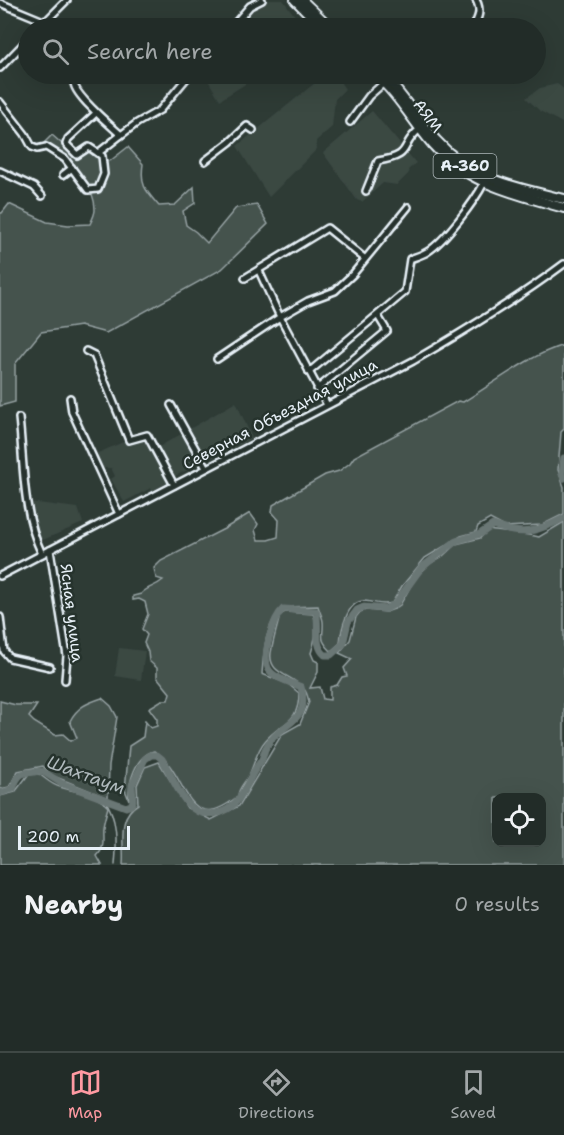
<!DOCTYPE html>
<meta charset="utf-8">
<style>
body{margin:0;font-family:"Shantell Sans",sans-serif;background:#2e3834;color:#f1f3f6}
.controls{position:absolute;right:18px;bottom:18px;display:grid;overflow:hidden;border-radius:12px;box-shadow:0 6px 24px #0002}
.controls button{width:54px;height:54px;display:grid;place-items:center;padding:0;border:0;border-bottom:2px solid #3f4845;background:#222c28;color:#f1f3f6;font:30px sans-serif}
.scale{position:absolute;left:18px;bottom:15px;width:112px;box-sizing:border-box;padding-left:6px;border:3px solid #e8f1f8;border-top:0;font-size:16px;line-height:21px;white-space:nowrap;color:#e8f1f8;-webkit-text-stroke:4px #26332d;paint-order:stroke}
.list{margin:0;padding:0;list-style:none}
h2{display:flex;justify-content:space-between;align-items:center;height:78px;margin:0;padding:0 24px;font-size:26px}
h2 small{font-size:20px;font-weight:400;color:#a2a7a8}
.icon{flex:none;width:33px;height:33px;fill:none;stroke:currentColor;stroke-width:2;stroke-linecap:round;stroke-linejoin:round}
.map{position:relative;flex:none;width:564px;height:865px;overflow:hidden}
.search{position:absolute;background:#222c28;box-shadow:0 6px 24px #0002;left:18px;right:18px;top:18px;height:66px;display:flex;align-items:center;gap:15px;box-sizing:border-box;padding:0 21px;border-radius:33px;color:#a2a7a8;font-size:22px}
.sheet{height:186px;background:#222c28}
nav{display:flex;justify-content:space-around;align-items:center;box-sizing:border-box;height:84px;border-top:2px solid #3f4845;background:#222c28;font-size:16px;color:#a2a7a8}
nav a{display:grid;justify-items:center;gap:3px}
nav .on{color:#ff9aa2}
.map>svg:first-child{display:block}
</style>
<div class="map">
<svg width="564" height="865" viewBox="0 0 564 865">
<rect width="100%" height="100%" fill="#2e3b35"/>
<filter id="ink" filterUnits="userSpaceOnUse"><feTurbulence type="fractalNoise" baseFrequency=".0167" numOctaves="2"/><feDisplacementMap in="SourceGraphic" scale="12" xChannelSelector="R" yChannelSelector="G"/><feConvolveMatrix kernelMatrix="1 2 1 2 8 2 1 2 1" color-interpolation-filters="sRGB"/></filter>
<g filter="url(#ink)">
<!-- built -->
<g fill="#3b4843">
<polygon points="266,0 283,0 304,28 233,28 252,6"/>
<polygon points="204,74 256,74 258,76 220,100"/>
<polygon points="326,74 335,74 345,89 335,99 332,127 316,141 317,149 269,197 237,146"/>
<polygon points="557,84 564,89 564,124 540,111 526,98 540,88"/>
<polygon points="372,111 416,163 408,170 409,173 397,185 383,183 362,202 357,200 323,153"/>
<polygon points="236,402 252,438 169,479 170,481 152,491 151,488 124,502 111,479 115,476 111,468 102,468 97,458 98,453 148,431 157,448"/>
<polygon points="29,502 78,508 83,523 38,542"/>
<polygon points="119,648 145,651 141,680 115,676"/>
</g>
<!-- green -->
<g fill="#45524e" stroke="#96a2a3" stroke-width="1.5" fill-rule="evenodd">
<path d="M52,135L77,157L88,151L95,157L110,161L128,147L143,164C140,185 145,190 159,206L175,205L194,187L195,203L183,211L186,225L196,232L207,243L236,208L257,205L268,224L222,269L106,333L80,326L41,332L15,364V402L0,406V213H2L9,204L47,222L68,225L90,224C92,220 95,214 95,210C95,182 65,158 44,143Z"/>
<path d="M564,345V429L561,432L558,470L564,487V514L542,525L505,527L490,519L478,526L476,532L461,536L425,558L402,586L392,603C381,606 375,602 364,601C347,601 341,630 340,643L331,651C318,638 324,637 323,622C323,617 319,611 318,606L282,607C265,627 264,648 262,674L288,684L299,693C299,724 282,721 265,741C257,750 254,765 249,775C245,783 238,788 238,796C184,841 188,769 154,751C135,756 128,783 129,800L125,790L129,746L143,737L145,721L151,728L157,726V719L149,708L162,700H168L170,693L157,677V668L149,661L148,652L144,643L147,635L142,629L148,614L145,602L139,599L133,600V596L141,594C147,587 155,587 163,580L156,578L154,568L161,561L224,529L250,513L258,524L255,530L258,540H268L278,537L279,520L272,512L273,505L325,475L339,471L350,463L354,457L458,401L463,402C493,384 531,354 564,345Z"/>
<path d="M564,522V865H123C125,843 116,817 138,804L137,785L145,767L159,762L187,808L211,820L239,806L282,734L300,724L309,702C308,698 307,692 304,689C293,674 268,675 271,653C273,640 277,628 280,615L285,612L313,614C319,626 315,641 311,653L314,660L318,662V672L310,688L320,687L323,699L330,700V687L337,685L342,677L347,676L344,668L352,659L339,653L350,640L356,617L360,612L366,610L386,612L394,609L400,605L416,577L431,563L443,556L456,544L480,538L489,530C505,533 522,533 539,537ZM496,798H542V842H496Z"/>
<path d="M102,698L111,706L117,717L109,765L108,798L51,775L43,766L18,771L9,787L0,789V701L16,705H37L29,717L34,722L55,735L63,734L71,741L77,738L70,721C77,707 87,703 102,698Z"/>
<path d="M39,774C46,779 52,785 60,787C75,792 97,794 108,807C106,814 104,821 103,827C102,838 106,847 97,856L102,865H0V796L15,792L28,775Z"/>
</g>
<g fill="none" stroke-linecap="round" stroke-linejoin="round">
<!-- stream -->
<path stroke="#9da8a9" stroke-width="1.5" d="M104,799C118,817 117,844 115,865"/>
<!-- river -->
<g stroke="#6b7775" stroke-width="7">
<polyline points="564,458 562,474 564,478"/>
<path d="M0,793L13,789C19,770 24,773 42,771L61,783L126,807L131,805L133,801L132,785L145,759L151,755H157L162,759C171,774 184,810 202,813C232,818 241,797 252,775C255,769 259,764 262,759C264,755 264,750 267,746C281,721 311,724 301,687C291,682 272,678 268,668C262,655 273,618 283,609L316,611C320,625 313,645 325,655H331L343,644L348,622L357,610L364,607L386,609L395,604L421,568L456,541L480,534L493,525C522,537 537,532 564,518"/>
</g>
<defs>
<g id="minor">
<polyline points="0,3 46,22"/>
<polyline points="39,28 67,0"/>
<polyline points="231,28 250,6 262,0"/>
<path d="M473,28C478,18 482,11 476,0"/>
<polyline points="0,68 28,39"/>
<path d="M76,74C75,76 74,80 74,83C75,96 111,126 121,135L137,123L160,110L190,74"/>
<polyline points="0,102 25,134 32,147 37,149 46,147 65,159 88,190 98,189 104,174 102,156 98,153"/>
<polyline points="96,113 68,139 66,144 77,155 89,147 98,153 121,135"/>
<polyline points="350,122 369,96 394,74"/>
<polyline points="205,161 230,142 247,126 253,130"/>
<polyline points="0,171 34,187 42,196"/>
<polyline points="63,175 72,168"/>
<path d="M366,191L378,161C415,155 398,146 420,129"/>
<polyline points="259,271 280,317 327,405"/>
<polyline points="245,278 327,228 364,258"/>
<polyline points="86,351 94,355 129,440 147,435 174,485"/>
<polyline points="217,359 280,317 308,301 335,291 353,274 408,207"/>
<path d="M309,372L405,292L410,259C415,257 422,255 427,252C444,242 475,201 484,183"/>
<polyline points="317,389 387,331 378,316"/>
<polyline points="70,398 72,412 119,514"/>
<polyline points="171,405 206,468"/>
<path d="M19,418C24,462 22,513 42,554"/>
<polyline points="50,550 67,656 65,680"/>
<path d="M0,576L413,361C465,331 516,300 564,264"/>
<polyline points="0,617 4,651 10,658 50,667"/>
</g>
<g id="highway">
<polyline points="295,0 323,28"/>
<polyline points="302,0 331,28"/>
<path d="M374,74C398,94 413,122 433,145C467,184 516,194 564,208"/>
<path d="M387,79C405,98 418,121 436,140C472,180 514,187 564,199"/>
</g>
</defs>
<!-- minor casing -->
<use href="#minor" stroke="#e8f1f8" stroke-width="10"/>
<!-- highway casing -->
<use href="#highway" stroke="#e8f1f8" stroke-width="12"/>
<!-- minor -->
<use href="#minor" stroke="#26332d" stroke-width="5"/>
<!-- highway -->
<use href="#highway" stroke="#26332d" stroke-width="8"/>
</g>
</g>
<g text-anchor="middle" dominant-baseline="central" stroke-width="5" stroke-linejoin="round" paint-order="stroke">
<!-- shield labels -->
<rect fill="#26332d" stroke="#aeb8bb" stroke-width="1.5" x="433.5" y="154" width="63" height="24" rx="4.5"/>
<g font-size="15" font-weight="bold" fill="#e8f1f8">
<text x="465" y="166">А-360</text>
</g>
<!-- street labels -->
<g font-size="16" fill="#e8f1f8" stroke="#26332d">
<text transform="translate(428 116) rotate(53)">АЯМ</text>
<text transform="translate(280 414) rotate(-28)">Северная Объездная улица</text>
<text transform="translate(72 613) rotate(83)">Ясная улица</text>
</g>
<!-- water labels -->
<g font-size="18" font-style="italic" fill="#b0babd" stroke="#26332d">
<text transform="translate(86 775) rotate(20)">Шахтаум</text>
</g>
</g>
</svg>
<div class="controls">
<button><svg class="icon" aria-label="locate" viewBox="0 0 24 24"><circle cx="12" cy="12" r="6"/><path d="M12 2v4M12 18v4M2 12h4M18 12h4"/></svg></button>
</div>
<div class="scale">200 m</div>
<div class="search"><svg class="icon" aria-label="search" viewBox="0 0 24 24"><circle cx="10" cy="10" r="6"/><path d="M15 15l6 6"/></svg>Search here</div>
</div>
<section class="sheet">
<h2>Nearby<small>0 results</small></h2>
<ul class="list">
</ul>
</section>
<nav>
<a class="on"><svg class="icon" aria-label="map" viewBox="0 0 24 24"><path d="M3 6l6-2 6 2 6-2v14l-6 2-6-2-6 2zM9 4v14M15 6v14"/></svg>Map</a>
<a><svg class="icon" aria-label="directions" viewBox="0 0 24 24"><path d="M12 3l9 9-9 9-9-9zM9 14v-3h6M13 9l2 2-2 2"/></svg>Directions</a>
<a><svg class="icon" aria-label="saved" viewBox="0 0 24 24"><path d="M7 4h10v16l-5-4-5 4z"/></svg>Saved</a>
</nav>
